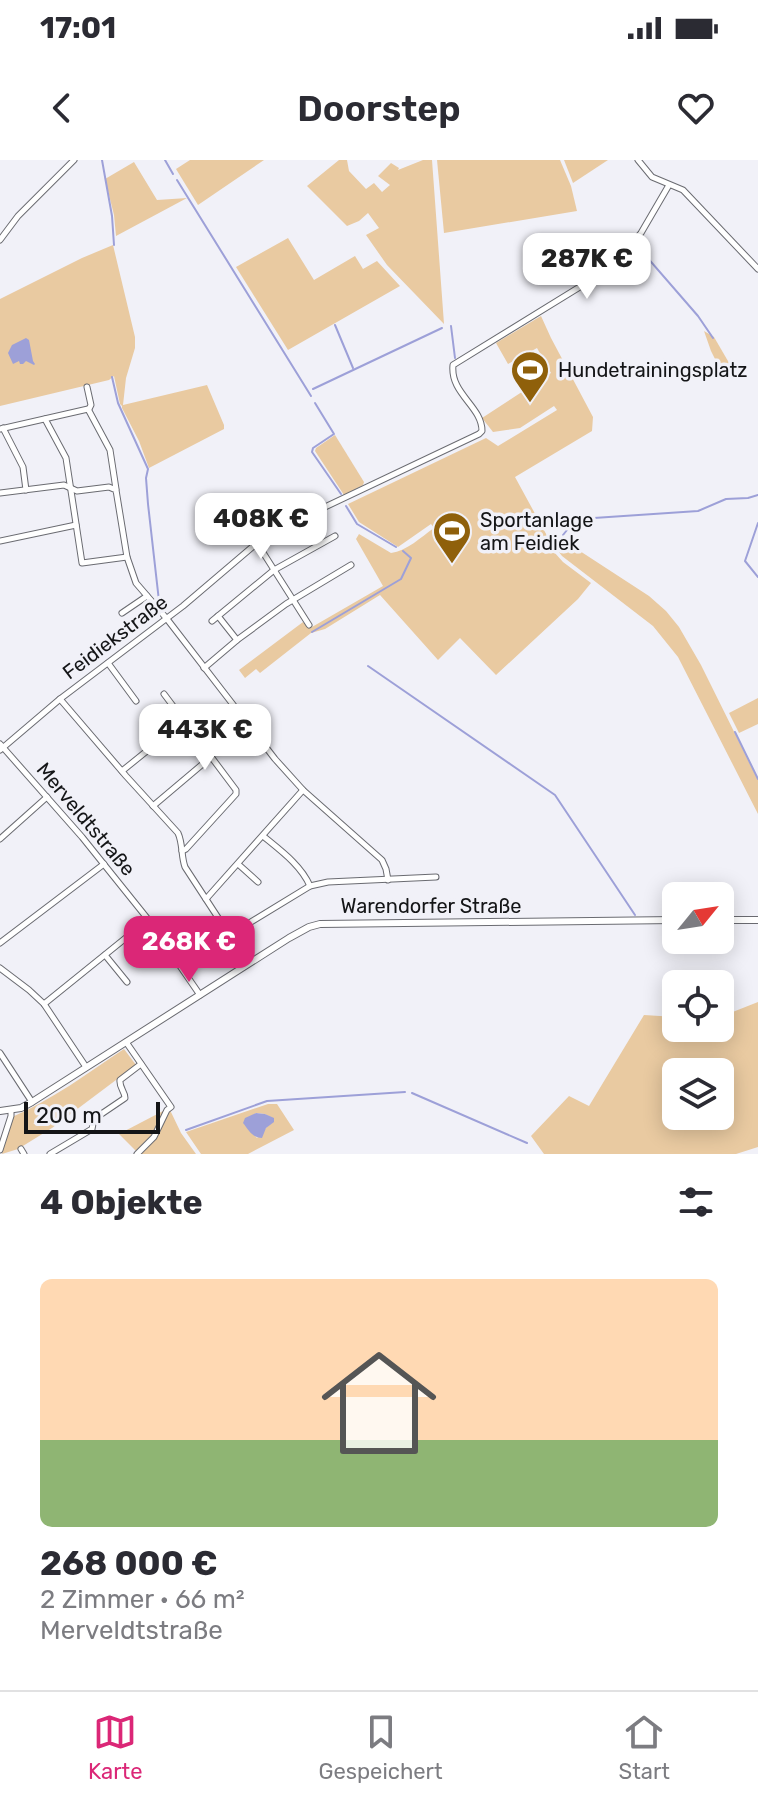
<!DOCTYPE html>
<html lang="de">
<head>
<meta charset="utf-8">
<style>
	:root { --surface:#fff; --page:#f2f2f3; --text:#2b2b33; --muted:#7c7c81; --line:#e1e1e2; --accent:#db2777 }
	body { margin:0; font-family:Rubik,sans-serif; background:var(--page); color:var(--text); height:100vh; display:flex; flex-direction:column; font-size:30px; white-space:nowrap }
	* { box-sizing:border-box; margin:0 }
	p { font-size:26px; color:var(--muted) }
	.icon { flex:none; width:44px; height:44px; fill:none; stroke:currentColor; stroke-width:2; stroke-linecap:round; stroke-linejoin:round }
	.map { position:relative; height:994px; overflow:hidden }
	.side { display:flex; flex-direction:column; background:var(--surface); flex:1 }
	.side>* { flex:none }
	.needle { width:52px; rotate:60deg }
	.tools { position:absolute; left:662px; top:722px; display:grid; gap:16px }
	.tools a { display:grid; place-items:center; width:72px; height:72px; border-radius:12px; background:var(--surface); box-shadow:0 4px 20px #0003; font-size:40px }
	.scale { position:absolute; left:24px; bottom:20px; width:136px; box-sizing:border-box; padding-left:8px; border:4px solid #141517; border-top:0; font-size:22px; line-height:28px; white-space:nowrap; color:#141517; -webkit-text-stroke:6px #f1f1f8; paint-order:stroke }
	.price { position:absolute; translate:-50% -68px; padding:0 18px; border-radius:16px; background:#fff; color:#222; font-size:26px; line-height:52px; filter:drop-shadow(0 2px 4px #0008) }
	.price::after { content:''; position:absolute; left:50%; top:48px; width:24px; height:18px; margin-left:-12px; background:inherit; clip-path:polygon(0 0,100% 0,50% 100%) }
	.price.selected { background:var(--accent); color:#fff }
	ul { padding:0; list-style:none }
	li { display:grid; align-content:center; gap:16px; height:424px; padding:0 40px }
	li+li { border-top:2px solid var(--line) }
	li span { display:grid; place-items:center; height:248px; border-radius:12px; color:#555 }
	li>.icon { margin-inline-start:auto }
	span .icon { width:144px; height:144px; fill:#fffc; stroke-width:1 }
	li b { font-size:34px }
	h2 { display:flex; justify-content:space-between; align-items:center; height:96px; padding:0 40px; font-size:34px }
	.status { display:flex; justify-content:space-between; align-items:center; height:56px; padding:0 40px; background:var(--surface); direction:ltr }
	.status svg { height:22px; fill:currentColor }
	header { display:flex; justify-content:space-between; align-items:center; height:104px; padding:0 40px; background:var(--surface); font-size:36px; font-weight:600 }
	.tabs { display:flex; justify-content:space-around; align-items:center; height:112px; border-top:2px solid var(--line); background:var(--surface); font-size:22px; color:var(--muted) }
	.tabs a { display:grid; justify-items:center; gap:4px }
	.tabs .selected { color:var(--accent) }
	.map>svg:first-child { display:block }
</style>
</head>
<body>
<div class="status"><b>17:01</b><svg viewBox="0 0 49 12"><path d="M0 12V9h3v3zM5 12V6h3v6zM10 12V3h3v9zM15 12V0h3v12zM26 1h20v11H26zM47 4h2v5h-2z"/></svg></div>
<header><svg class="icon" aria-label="back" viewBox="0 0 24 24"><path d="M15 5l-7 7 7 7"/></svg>Doorstep<svg class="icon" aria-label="heart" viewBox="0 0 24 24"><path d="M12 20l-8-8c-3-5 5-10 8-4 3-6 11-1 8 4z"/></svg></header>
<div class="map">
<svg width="758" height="994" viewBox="0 0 758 994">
	<rect width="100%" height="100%" fill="#f1f1f8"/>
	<g fill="#e9caa1" fill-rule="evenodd">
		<polygon points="190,0 264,0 198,45 176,9"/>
		<polygon points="339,0 347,0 349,11 366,29 374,23 382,32 390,25 378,16 391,3 399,8 398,10 423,0 432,0 444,164 387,105 366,75 379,68 368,53 359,61 347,66 307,26"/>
		<polygon points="437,0 560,0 571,26 577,51 444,73"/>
		<polygon points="564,0 608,0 573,23"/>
		<polygon points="134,2 157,40 187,38 116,76 114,55 105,19"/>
		<polygon points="288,78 314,120 355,96 363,109 377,101 400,126 288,190 236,107"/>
		<polygon points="113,85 135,177 135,188 126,218 123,245 207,225 224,265 224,269 149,308 139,281 122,248 122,246 120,244 114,216 109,220 0,246 0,139 82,98"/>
		<path d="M541,156L551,178L593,257L592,271L515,317L551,383L550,389L544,394L554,392L563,402L591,423L578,439L496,515L460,478L438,500L380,435L325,469L311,473L260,513L256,509L245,518L239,510L303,462L308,468L312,467L383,426L356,379L359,374L391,393C407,391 421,377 434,368L431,364L398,387L359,362L348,344L486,278L498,286L557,250L554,246L520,268L493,272L482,258L551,213L537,188L508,204L496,183Z"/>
		<polygon points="704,171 714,177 732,208 720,209 711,191"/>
		<polygon points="335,275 364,322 363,325 344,335 315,291 316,288"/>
		<polygon points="563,380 649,436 666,451 679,467 701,505 758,620 758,654 678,497 653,466 562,396 556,388"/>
		<polygon points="758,538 758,564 739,573 729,553"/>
		<path d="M758,842V987L736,994H544L531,976L569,936L589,946L644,855L676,857V868H720V857ZM720,912V956H676V912Z"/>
		<path d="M124,889L136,905L52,968L18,989L2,994L12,957C52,940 88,913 124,889Z"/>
		<path d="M268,944H277L294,970L248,994H201L186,972ZM256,953L265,954L274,959L257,978C248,968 238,964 256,953Z"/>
		<polygon points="165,950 152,977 136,991 119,974"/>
		<polygon points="170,950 181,973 196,994 141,994 156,978"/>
	</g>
	<g fill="#9da0d8">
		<polygon points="26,178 29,180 33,201 35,204 34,205 26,201 23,204 20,204 19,201 13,204 8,193 12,185"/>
		<path d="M256,953L265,954L274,958V962L266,968L262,978C252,978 248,969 243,963L245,958Z"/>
	</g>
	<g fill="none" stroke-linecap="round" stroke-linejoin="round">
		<g stroke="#9da0d8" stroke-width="2">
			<polyline points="102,0 112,56 114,85"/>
			<polyline points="165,0 173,14"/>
			<polyline points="177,20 311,236"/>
			<polyline points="639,88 698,156 713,178"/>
			<polyline points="335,165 353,208"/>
			<polyline points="451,166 455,198"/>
			<polyline points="112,217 118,243 148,309 146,318 148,344 159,441"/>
			<polyline points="313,229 442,168"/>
			<polyline points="315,243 334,274 313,288 312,292 341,334"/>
			<polyline points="346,346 357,364 396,387"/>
			<polyline points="758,363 745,401 758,417"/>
			<polyline points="563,375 575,360 579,359 698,351 726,339 748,338 758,335"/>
			<polyline points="312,472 401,419 411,398 403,391"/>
			<polyline points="368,506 555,635 635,755"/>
			<polyline points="735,572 758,619"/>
			<polyline points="412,933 527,983"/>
			<polyline points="186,970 267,941 405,932"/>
		</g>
		<defs>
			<g id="minor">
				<polyline points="638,0 652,17 683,30 758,109"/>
				<polyline points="0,80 18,56 74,0"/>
				<polyline points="87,227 91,245 89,249"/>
				<polyline points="45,259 66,298 82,403 127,397"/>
				<polyline points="3,268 23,307 26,330"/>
				<polyline points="0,269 88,249 110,290 116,329"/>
				<polyline points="0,333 64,325 77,331 109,327 116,330 127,397 136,423 167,459 275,599 303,630 382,700 386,709 388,720"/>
				<polyline points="0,381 76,365"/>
				<polyline points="257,383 309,465"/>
				<polyline points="122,453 147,436"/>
				<polyline points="218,456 237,480"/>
				<polyline points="212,461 274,410 335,376"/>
				<polyline points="108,503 136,541"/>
				<polyline points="204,508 237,480 286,444 351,405"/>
				<polyline points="164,534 236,630 236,634 186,689 182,691"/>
				<path d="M60,539L126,616L178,673C183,684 181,696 185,707L230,776"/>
				<polyline points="0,584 82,677 147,758 200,835"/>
				<path d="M0,590L60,539L183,446L257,383L306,356L479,274L482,271C482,246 450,234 453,205L604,112L618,100L641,73L669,25"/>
				<polyline points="122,611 184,561"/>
				<polyline points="153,646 211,597"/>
				<path d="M263,676C280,690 301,705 310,726"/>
				<polyline points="0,679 47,637"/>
				<polyline points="238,704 258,722"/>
				<polyline points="206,739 303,630"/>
				<polyline points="0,783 104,704"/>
				<polyline points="105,795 127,822"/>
				<polyline points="0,808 29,830 44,844 86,907"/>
				<polyline points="183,809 246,765 310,726 328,722 436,717"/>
				<polyline points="44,844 148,760"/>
				<polyline points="126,882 171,947 167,950 154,977 137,994"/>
				<polyline points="0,893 32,942"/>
				<polyline points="21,989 24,994"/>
				<polyline points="0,990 11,956 11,951"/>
				<path d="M50,994L92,969L94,959L125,938C125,931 119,928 120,920L141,904"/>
			</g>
			<g id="major">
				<polyline points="720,760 758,760"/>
				<polyline points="0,951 21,948 32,942 289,778 309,767 320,764 676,760"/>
			</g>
		</defs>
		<use href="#minor" stroke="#6a6b71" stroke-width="7"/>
		<use href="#major" stroke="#6a6b71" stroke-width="8"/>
		<use href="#minor" stroke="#fff" stroke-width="5"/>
		<use href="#major" stroke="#fff" stroke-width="6"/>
	</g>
	<defs>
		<symbol id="stadium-pin" viewBox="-11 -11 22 30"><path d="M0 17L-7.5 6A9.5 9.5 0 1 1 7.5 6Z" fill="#8f600b" stroke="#f1f1f8"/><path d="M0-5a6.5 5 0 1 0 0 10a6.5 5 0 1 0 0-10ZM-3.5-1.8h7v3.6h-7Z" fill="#fff"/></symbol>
	</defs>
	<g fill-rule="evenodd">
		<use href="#stadium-pin" x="508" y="188" width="44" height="60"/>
		<use href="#stadium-pin" x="430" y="349" width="44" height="60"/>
	</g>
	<g text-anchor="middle" stroke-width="7" stroke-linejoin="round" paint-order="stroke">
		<g font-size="20" fill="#141517" stroke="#f1f1f8" text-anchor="start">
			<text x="558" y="217">Hundetrainingsplatz</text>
			<text x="480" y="367">Sportanlage<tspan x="480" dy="23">am Feidiek</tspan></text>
		</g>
		<g font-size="20" fill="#141517" stroke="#f1f1f8">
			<text transform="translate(115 477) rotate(-37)" y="7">Feidiekstraße</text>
			<text transform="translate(86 659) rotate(50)" y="7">Merveldtstraße</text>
			<text x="431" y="753">Warendorfer Straße</text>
		</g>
	</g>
</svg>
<div class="tools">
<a><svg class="needle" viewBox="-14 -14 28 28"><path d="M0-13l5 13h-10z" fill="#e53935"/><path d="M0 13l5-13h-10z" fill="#7c7c81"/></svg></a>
<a><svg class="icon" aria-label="locate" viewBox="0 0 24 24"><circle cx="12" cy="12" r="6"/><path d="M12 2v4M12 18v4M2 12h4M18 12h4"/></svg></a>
<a><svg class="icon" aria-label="layers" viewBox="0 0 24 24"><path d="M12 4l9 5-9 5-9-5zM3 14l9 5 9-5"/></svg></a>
</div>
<div class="scale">200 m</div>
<b class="price" style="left:587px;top:141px">287K €</b>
<b class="price" style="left:261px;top:401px">408K €</b>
<b class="price" style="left:205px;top:612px">443K €</b>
<b class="price selected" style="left:189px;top:824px">268K €</b>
</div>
<section class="side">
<h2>4 Objekte<svg class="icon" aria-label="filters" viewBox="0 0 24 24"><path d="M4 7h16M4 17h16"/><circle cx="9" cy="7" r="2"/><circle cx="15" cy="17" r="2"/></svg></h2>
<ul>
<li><span style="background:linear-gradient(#ffd9b3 65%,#8fb573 0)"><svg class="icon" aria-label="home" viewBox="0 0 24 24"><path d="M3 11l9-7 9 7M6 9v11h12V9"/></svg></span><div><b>268 000 €</b><p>2 Zimmer · 66 m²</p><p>Merveldtstraße</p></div></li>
</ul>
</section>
<nav class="tabs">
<a class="selected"><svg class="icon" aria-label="map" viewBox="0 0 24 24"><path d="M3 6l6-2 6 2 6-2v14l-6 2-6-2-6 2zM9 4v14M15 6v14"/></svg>Karte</a>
<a><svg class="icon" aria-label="saved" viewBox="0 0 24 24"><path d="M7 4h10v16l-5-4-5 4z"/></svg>Gespeichert</a>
<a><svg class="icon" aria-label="home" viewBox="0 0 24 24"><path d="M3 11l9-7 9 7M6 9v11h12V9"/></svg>Start</a>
</nav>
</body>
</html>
